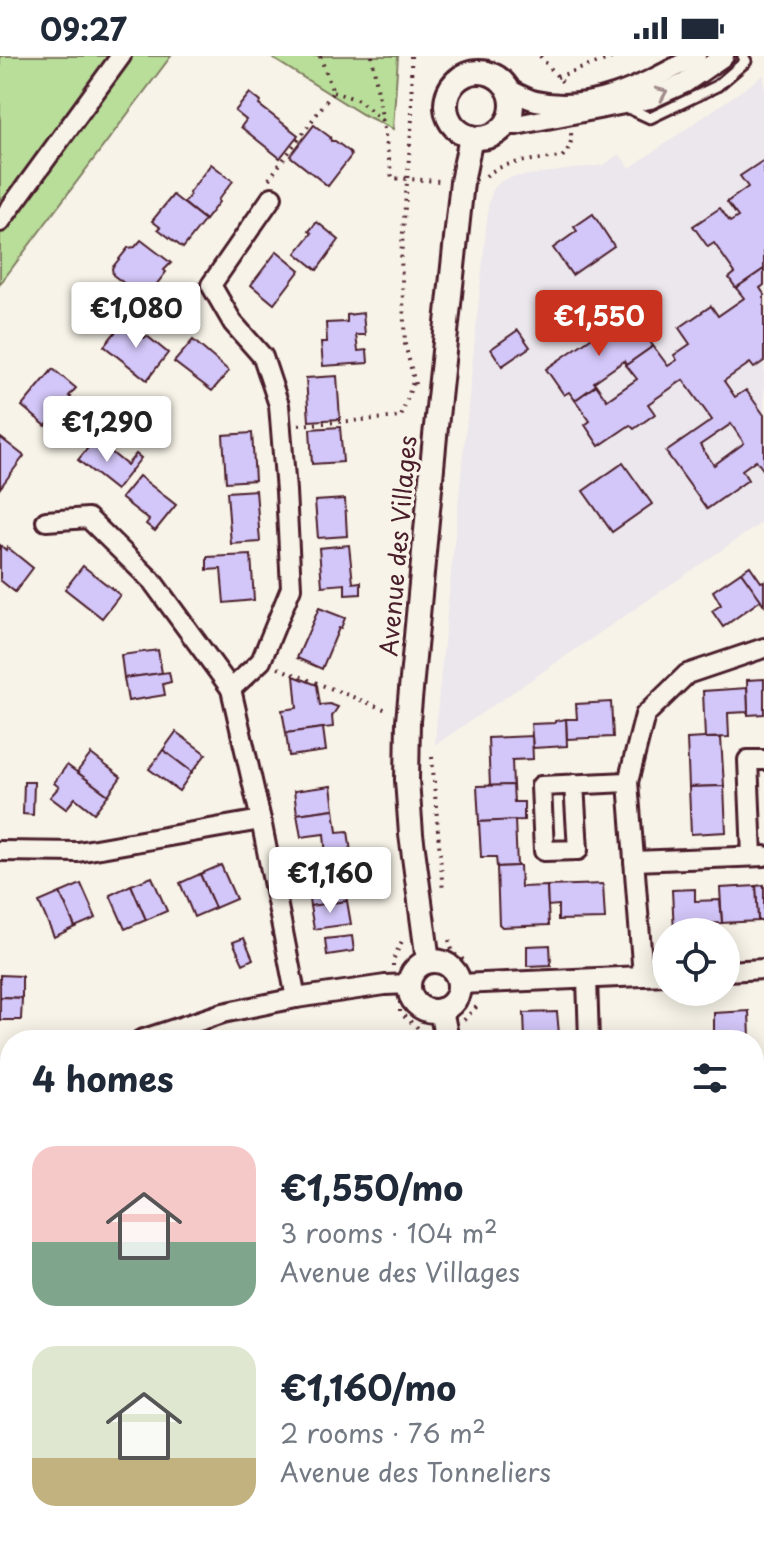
<!DOCTYPE html>
<html lang="en">
<head>
<meta charset="utf-8">
<style>
	:root { --surface:#fff; --page:#f6f6f7; --text:#1f2937; --muted:#747a83; --accent:#c8321e }
	body { margin:0; font-family:"Playpen Sans",sans-serif; background:var(--page); color:var(--text); height:100vh; display:flex; flex-direction:column; font-size:30px; white-space:nowrap }
	* { box-sizing:border-box; margin:0 }
	p { font-size:26px; color:var(--muted) }
	.icon { flex:none; width:44px; height:44px; fill:none; stroke:currentColor; stroke-width:2; stroke-linecap:round; stroke-linejoin:round }
	.map { position:relative; flex:1; overflow:hidden }
	.side { position:absolute; left:0px; top:974px; width:764px; height:512px; display:flex; flex-direction:column; background:var(--surface); border-radius:32px 32px 0 0; box-shadow:0 4px 20px #0003 }
	.side>* { flex:none }
	.tools { position:absolute; left:652px; top:862px; display:grid; gap:16px }
	.tools a { display:grid; place-items:center; width:88px; height:88px; border-radius:50%; background:var(--surface); box-shadow:0 4px 20px #0003; font-size:40px }
	.price { position:absolute; translate:-50% -68px; padding:0 18px; border-radius:8px; background:#fff; color:#222; font-size:26px; line-height:52px; filter:drop-shadow(0 2px 4px #0008) }
	.price::after { content:''; position:absolute; left:50%; top:48px; width:24px; height:18px; margin-left:-12px; background:inherit; clip-path:polygon(0 0,100% 0,50% 100%) }
	.price.on { background:var(--accent); color:#fff }
	ul { padding:0; list-style:none }
	li { display:flex; align-items:center; gap:24px; height:200px; padding:0 32px }
	li span { display:grid; place-items:center; flex:none; width:224px; height:160px; border-radius:24px; color:#555 }
	li>.icon { margin-inline-start:auto }
	span .icon { width:96px; height:96px; fill:#fffc; stroke-width:1 }
	li b { font-size:34px }
	h2 { display:flex; justify-content:space-between; align-items:center; height:96px; padding:0 32px; font-size:34px }
	.status { display:flex; justify-content:space-between; align-items:center; height:56px; padding:0 40px; background:var(--surface); direction:ltr }
	.status svg { height:22px; fill:currentColor }
	.map>svg:first-child { display:block }
</style>
</head>
<body>
<div class="status"><b>09:27</b><svg viewBox="0 0 49 12"><path d="M0 12V9h3v3zM5 12V6h3v6zM10 12V3h3v9zM15 12V0h3v12zM26 1h20v11H26zM47 4h2v5h-2z"/></svg></div>
<div class="map">
<svg width="764" height="1486" viewBox="0 0 764 1486">
	<rect width="100%" height="100%" fill="#f7f3e8"/>
	<filter id="ink" filterUnits="userSpaceOnUse"><feTurbulence type="fractalNoise" baseFrequency=".0125" numOctaves="2"/><feDisplacementMap in="SourceGraphic" scale="16" xChannelSelector="R" yChannelSelector="G"/><feConvolveMatrix kernelMatrix="1 2 1 2 8 2 1 2 1" color-interpolation-filters="sRGB"/></filter>
	<g filter="url(#ink)">
		<polygon fill="#ece6ed" points="764,19 764,465 435,689 439,636 489,145 493,134 501,125 513,121 604,109 619,98 630,112"/>
		<g fill="#b8de99" stroke="#817e62" stroke-width="2">
			<polygon points="0,0 171,0 0,228"/>
			<polygon points="269,0 398,0 393,73 362,58"/>
		</g>
		<g fill="#d3c6f8" stroke="#4a1f2b" stroke-width="2" fill-rule="evenodd">
			<polygon points="250,37 261,46 259,49 298,79 280,102 241,71 246,64 235,55"/>
			<polygon points="314,69 330,81 331,85 335,85 350,96 351,100 328,130 290,100"/>
			<polygon points="764,104 764,213 736,232 729,222 735,217 714,187 708,191 693,170 720,152 730,166 738,161 727,146 748,131 740,120"/>
			<polygon points="211,108 233,125 218,144 219,146 205,164 184,147 190,139 189,137"/>
			<polygon points="173,139 205,164 183,192 158,173 160,171 152,165"/>
			<polygon points="593,158 614,190 572,219 553,192 577,175 574,171"/>
			<polygon points="317,166 339,184 317,214 296,197 312,177 309,175"/>
			<polygon points="141,184 171,207 164,214 166,216 145,243 113,219 112,212 128,192 135,191"/>
			<polygon points="277,195 300,214 274,248 251,229"/>
			<path d="M764,213V229L760,232L764,238V305L754,312L750,307L724,325L735,341L746,334L764,359V415L756,404L742,414L748,424L707,453L666,396L712,364L683,324L648,348L655,358L634,373L630,369L599,390L585,369L590,365L575,344L596,329L607,344L637,323L626,309L653,290L668,310L677,304L674,299L690,288L679,272L711,250L718,260L744,242L736,232ZM731,368L744,387L714,409L700,389Z"/>
			<polygon points="363,257 365,279 356,279 358,295 367,294 368,307 323,310 321,286 327,286 326,267 347,266 347,259"/>
			<polygon points="632,260 653,290 626,309 624,305 594,326 596,329 575,344 569,336 564,339 546,313 598,277 601,281"/>
			<polygon points="125,264 136,272 134,275 144,282 147,280 168,297 147,324 104,290"/>
			<polygon points="518,274 530,291 502,310 491,293"/>
			<polygon points="193,284 229,315 212,335 174,306"/>
			<polygon points="53,313 76,332 69,340 71,341 46,370 22,350"/>
			<polygon points="337,320 340,363 309,365 306,322"/>
			<polygon points="340,371 343,406 312,408 310,373"/>
			<polygon points="252,377 255,424 226,426 223,379"/>
			<polygon points="1,382 24,400 0,432 0,384"/>
			<polygon points="95,383 127,409 136,398 141,402 116,434 78,404"/>
			<polygon points="623,407 652,448 612,476 583,435"/>
			<polygon points="139,420 176,449 155,475 146,468 149,464 121,442"/>
			<polygon points="256,434 260,486 231,488 227,436"/>
			<polygon points="345,443 347,480 318,482 315,445"/>
			<polygon points="0,489 6,494 7,491 33,512 15,536 0,524"/>
			<polygon points="349,489 353,527 361,526 361,538 345,539 345,528 322,530 319,492"/>
			<polygon points="251,499 254,544 224,547 221,513 207,514 207,501"/>
			<polygon points="83,510 120,539 102,562 65,533"/>
			<polygon points="750,510 761,526 764,525 764,549 741,516"/>
			<polygon points="741,516 761,544 723,571 712,555 721,549 713,535"/>
			<polygon points="319,552 345,562 341,572 339,572 322,613 297,602"/>
			<polygon points="158,594 162,617 124,622 121,599"/>
			<polygon points="169,616 171,626 163,628 165,639 128,645 124,622"/>
			<polygon points="294,620 317,629 320,649 330,648 338,651 332,660 333,671 286,677 282,654 297,652"/>
			<polygon points="764,623 764,658 748,659 747,624"/>
			<polygon points="747,632 748,656 728,657 729,681 705,682 703,635"/>
			<polygon points="611,646 613,681 567,683 566,663 577,663 576,648"/>
			<polygon points="566,663 567,690 533,692 531,668 555,667 555,665"/>
			<polygon points="323,672 326,695 289,700 286,677"/>
			<polygon points="176,676 206,698 192,716 163,694"/>
			<polygon points="532,680 533,703 512,704 513,729 490,730 488,682"/>
			<polygon points="705,682 721,682 724,730 689,731 687,683"/>
			<polygon points="163,694 192,716 179,735 149,713"/>
			<polygon points="91,698 121,721 108,739 77,716"/>
			<polygon points="67,709 108,739 94,757 75,742 66,753 50,741 59,731 54,727"/>
			<polygon points="24,726 34,726 33,759 23,758"/>
			<polygon points="513,729 514,746 524,746 524,764 479,766 477,730"/>
			<polygon points="331,730 334,753 297,758 294,735"/>
			<polygon points="724,730 726,776 691,778 689,731"/>
			<polygon points="334,753 337,776 348,775 351,796 326,800 324,778 301,781 297,758"/>
			<polygon points="515,764 517,810 497,811 496,801 481,801 479,766"/>
			<polygon points="221,809 236,843 215,852 200,818"/>
			<polygon points="517,810 520,810 521,831 547,830 549,869 502,871 499,868 497,811"/>
			<polygon points="200,818 215,852 194,861 180,827"/>
			<polygon points="152,821 167,855 146,864 131,829"/>
			<polygon points="344,822 347,845 310,850 307,827"/>
			<polygon points="81,828 96,862 75,871 60,837"/>
			<polygon points="603,828 605,863 558,864 558,849 548,850 547,830"/>
			<polygon points="131,829 146,864 125,873 110,839"/>
			<polygon points="764,829 764,865 758,865 756,830"/>
			<polygon points="756,830 758,865 722,867 720,832"/>
			<polygon points="695,833 695,845 720,844 722,867 688,868 687,876 674,876 672,834"/>
			<polygon points="60,837 75,871 54,881 39,846"/>
			<polygon points="347,845 351,868 314,873 310,850"/>
			<polygon points="352,880 354,895 327,899 325,883"/>
			<polygon points="244,882 253,903 243,908 233,886"/>
			<polygon points="550,889 551,909 527,910 527,890"/>
			<polygon points="0,919 22,920 22,942 0,941"/>
			<polygon points="0,941 22,942 21,964 0,964"/>
			<polygon points="749,955 750,984 714,984 714,957"/>
			<polygon points="557,956 559,978 548,979 548,984 525,984 524,957"/>
			<polygon points="762,1186 764,1189 764,1224 754,1232 754,1192"/>
			<polygon points="9,1273 10,1276 10,1327 0,1306 0,1277"/>
			<polygon points="762,1450 764,1453 764,1482 759,1486 724,1486 719,1480 724,1476 754,1476 754,1456"/>
			<polygon points="319,1476 343,1476 340,1477 344,1486 296,1486"/>
			<polygon points="471,1476 474,1476 498,1486 467,1486"/>
		</g>
		<g fill="none" stroke-linecap="round" stroke-linejoin="round">
			<defs>
				<polyline id="service" points="624,50 650,62 717,30 746,5 743,0"/>
				<g id="minor">
					<path d="M508,33C517,37 527,43 536,45C593,58 648,26 696,0"/>
					<polyline points="504,69 516,69 650,43 685,27 724,0"/>
					<polyline points="272,141 211,229 233,267 263,301 279,349 286,435 291,532 261,605 231,633 261,764 296,942"/>
					<polyline points="0,166 121,0"/>
					<polyline points="46,465 88,462 152,525 231,633"/>
					<polyline points="574,728 578,794 544,795 541,730 628,726"/>
					<polyline points="0,795 78,796 261,764"/>
					<polyline points="752,800 748,704 764,704"/>
					<polyline points="634,805 764,800"/>
					<polyline points="726,915 764,913"/>
					<polyline points="643,920 628,726 645,659 687,618 764,592"/>
					<polyline points="587,923 589,984"/>
					<polyline points="459,928 666,919"/>
					<polyline points="141,984 223,957 296,942 385,929 409,928"/>
					<polyline points="0,1049 10,1044"/>
					<polyline points="754,1286 764,1278"/>
					<polyline points="754,1335 764,1349"/>
					<polyline points="754,1406 764,1400"/>
					<polyline points="160,1476 165,1486"/>
					<polyline points="231,1476 232,1486"/>
					<polyline points="373,1486 376,1476"/>
					<polyline points="408,1486 416,1482 417,1476"/>
				</g>
				<g id="tertiary">
					<circle cx="479" cy="49" r="33"/>
					<polyline points="428,905 411,778 407,724 408,665 435,380 462,126 471,81"/>
					<circle cx="434" cy="930" r="25"/>
					<polyline points="441,954 447,984"/>
					<polyline points="558,1476 561,1486"/>
				</g>
			</defs>
			<use href="#service" stroke="#4a1f2b" stroke-width="15"/>
			<use href="#minor" stroke="#4a1f2b" stroke-width="24"/>
			<use href="#tertiary" stroke="#4a1f2b" stroke-width="28"/>
			<g stroke="#4a1f2b" stroke-width="4" stroke-dasharray="2 6" stroke-linecap="butt">
				<polyline points="372,0 392,122 440,125"/>
				<polyline points="411,0 412,63 401,201 405,288 416,332"/>
				<polyline points="540,0 564,28"/>
				<polyline points="557,21 617,0"/>
				<polyline points="333,36 359,44 382,64"/>
				<path d="M486,120C503,104 539,104 562,101C569,93 572,88 571,77"/>
				<polyline points="269,123 333,36 320,0"/>
				<polyline points="299,369 401,361 413,326"/>
				<polyline points="278,612 389,655"/>
				<polyline points="432,701 443,836"/>
				<polyline points="449,884 453,897 468,907"/>
				<polyline points="393,910 393,904 402,885"/>
				<polyline points="400,946 400,957 416,970 423,979"/>
				<polyline points="464,964 480,947"/>
				<polyline points="754,1130 764,1122"/>
				<polyline points="0,1391 10,1386"/>
				<polyline points="754,1428 764,1441"/>
			</g>
			<use href="#service" stroke="#f7f3e8" stroke-width="9"/>
			<use href="#minor" stroke="#f7f3e8" stroke-width="18"/>
			<use href="#tertiary" stroke="#f7f3e8" stroke-width="22"/>
		</g>
		<defs><path id="oneway-chevron" d="M-2-3.5L2.5 0L-2 3.5" fill="none" stroke-width="1.6" stroke-linecap="round" stroke-linejoin="round" transform="scale(2)"/></defs>
		<use stroke="#a0898a" href="#oneway-chevron" transform="translate(662 37) rotate(-24)"/>
	</g>
	<g text-anchor="middle" stroke-width="7" stroke-linejoin="round" paint-order="stroke">
		<g font-size="24" fill="#4a1f2b" stroke="#f7f3e8">
			<text transform="translate(399 490) rotate(-85)" y="8">Avenue des Villages</text>
		</g>
	</g>
</svg>
<div class="tools">
<a><svg class="icon" aria-label="locate" viewBox="0 0 24 24"><circle cx="12" cy="12" r="6"/><path d="M12 2v4M12 18v4M2 12h4M18 12h4"/></svg></a>
</div>
<b class="price" style="left:136px;top:294px">€1,080</b>
<b class="price on" style="left:599px;top:302px">€1,550</b>
<b class="price" style="left:107px;top:408px">€1,290</b>
<b class="price" style="left:330px;top:859px">€1,160</b>
<section class="side">
<h2>4 homes<svg class="icon" aria-label="filters" viewBox="0 0 24 24"><path d="M4 7h16M4 17h16"/><circle cx="9" cy="7" r="2"/><circle cx="15" cy="17" r="2"/></svg></h2>
<ul>
<li><span style="background:linear-gradient(#f6c9c9 60%,#7fa58c 0)"><svg class="icon" aria-label="home" viewBox="0 0 24 24"><path d="M3 11l9-7 9 7M6 9v11h12V9"/></svg></span><div><b>€1,550/mo</b><p>3 rooms · 104 m²</p><p>Avenue des Villages</p></div></li>
<li><span style="background:linear-gradient(#dfe7d0 70%,#c2b280 0)"><svg class="icon" aria-label="home" viewBox="0 0 24 24"><path d="M3 11l9-7 9 7M6 9v11h12V9"/></svg></span><div><b>€1,160/mo</b><p>2 rooms · 76 m²</p><p>Avenue des Tonneliers</p></div></li>
</ul>
</section>
</div>
</body>
</html>
